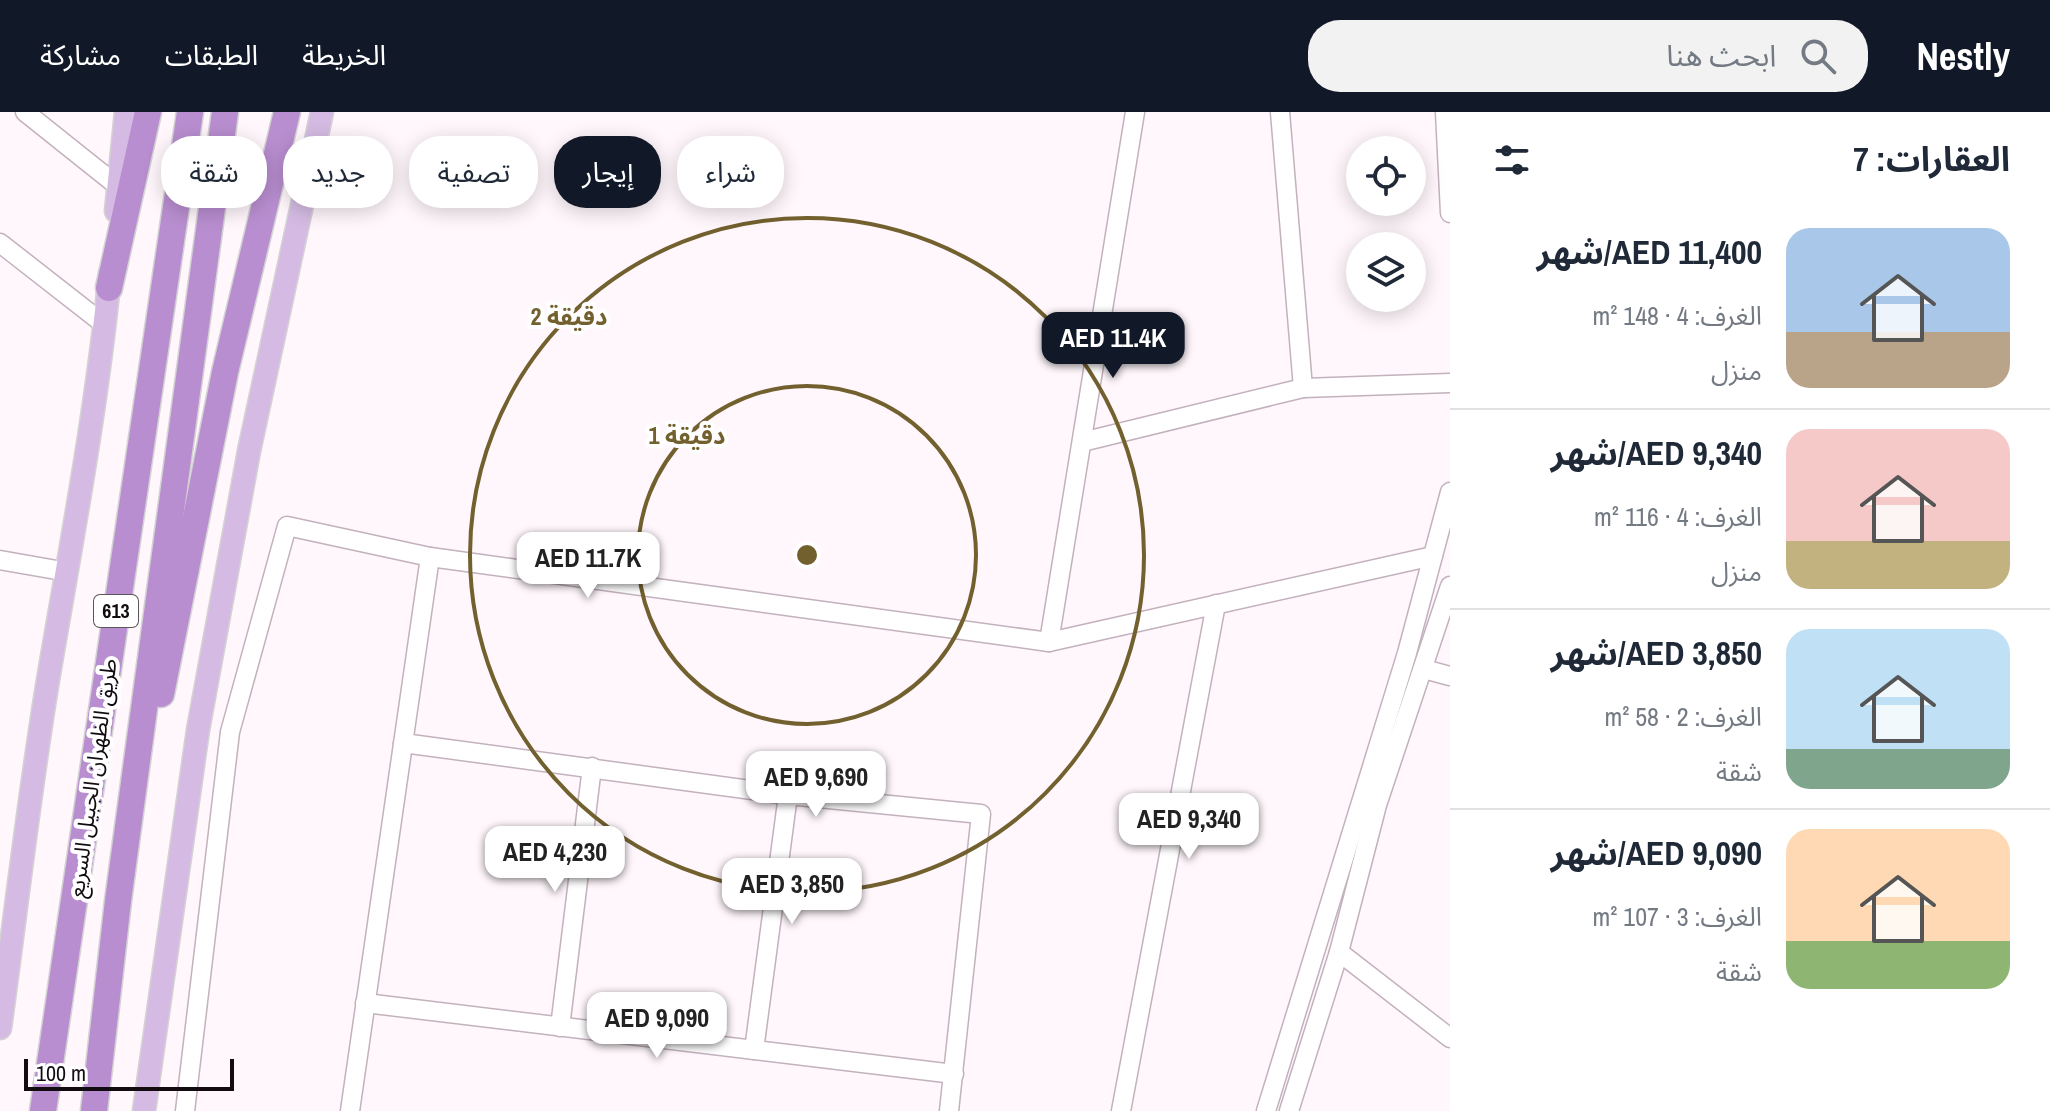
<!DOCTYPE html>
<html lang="ar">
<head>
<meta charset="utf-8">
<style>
	:root { --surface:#fff; --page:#f2f2f3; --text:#1f2937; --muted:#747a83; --line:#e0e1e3; --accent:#111827 }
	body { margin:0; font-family:"Archivo Narrow","Noto Sans Arabic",sans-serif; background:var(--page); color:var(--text); direction:rtl; height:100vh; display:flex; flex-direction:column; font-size:30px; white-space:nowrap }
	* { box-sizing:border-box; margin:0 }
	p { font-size:26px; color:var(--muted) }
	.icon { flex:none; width:44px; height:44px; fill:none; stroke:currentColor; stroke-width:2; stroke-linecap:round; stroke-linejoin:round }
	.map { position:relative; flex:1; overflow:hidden; direction:ltr }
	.drawer { display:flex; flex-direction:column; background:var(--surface); width:600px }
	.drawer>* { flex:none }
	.guide { position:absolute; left:24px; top:24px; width:760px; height:72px; direction:rtl; display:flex; gap:16px }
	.controls { position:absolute; left:1346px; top:24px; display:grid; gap:16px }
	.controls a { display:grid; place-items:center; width:80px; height:80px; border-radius:50%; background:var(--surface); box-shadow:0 4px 20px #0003; font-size:40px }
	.scale { position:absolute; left:24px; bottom:20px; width:210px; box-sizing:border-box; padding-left:8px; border:4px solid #120c11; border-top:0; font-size:22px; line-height:28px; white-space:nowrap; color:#120c11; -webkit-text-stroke:6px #fff; paint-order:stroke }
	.price { position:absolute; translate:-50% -68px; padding:0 18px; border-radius:16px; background:#fff; color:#222; font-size:26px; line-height:52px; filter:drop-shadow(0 2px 4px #0008) }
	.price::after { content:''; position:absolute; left:50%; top:48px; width:24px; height:18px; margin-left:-12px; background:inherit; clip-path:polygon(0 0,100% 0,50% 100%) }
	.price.active { background:var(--accent); color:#fff }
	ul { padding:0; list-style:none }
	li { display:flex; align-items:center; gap:24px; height:200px; padding:0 40px }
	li+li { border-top:2px solid var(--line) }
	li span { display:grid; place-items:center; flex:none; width:224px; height:160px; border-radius:24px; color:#555 }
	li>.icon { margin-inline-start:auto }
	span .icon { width:96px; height:96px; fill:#fffc; stroke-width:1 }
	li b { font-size:34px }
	h2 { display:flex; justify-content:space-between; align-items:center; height:96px; padding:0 40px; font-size:34px }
	.chip { padding:0 28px; border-radius:32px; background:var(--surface); box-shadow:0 4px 20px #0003; font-size:28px; line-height:72px }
	.chip.active { background:var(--accent); color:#fff }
	header { display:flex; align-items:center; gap:48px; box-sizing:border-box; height:112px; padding:0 40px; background:var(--accent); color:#fff }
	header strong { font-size:38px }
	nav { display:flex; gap:44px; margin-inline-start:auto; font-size:28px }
	.search { width:560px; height:72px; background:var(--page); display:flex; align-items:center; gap:20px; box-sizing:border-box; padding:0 28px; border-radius:32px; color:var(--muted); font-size:30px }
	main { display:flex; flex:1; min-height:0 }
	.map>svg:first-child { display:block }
</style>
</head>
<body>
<header>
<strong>Nestly</strong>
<div class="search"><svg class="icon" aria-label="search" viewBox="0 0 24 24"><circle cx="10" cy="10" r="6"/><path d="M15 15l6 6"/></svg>ابحث هنا</div>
<nav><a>الخريطة</a><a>الطبقات</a><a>مشاركة</a></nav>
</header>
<main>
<section class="drawer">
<h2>العقارات: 7<svg class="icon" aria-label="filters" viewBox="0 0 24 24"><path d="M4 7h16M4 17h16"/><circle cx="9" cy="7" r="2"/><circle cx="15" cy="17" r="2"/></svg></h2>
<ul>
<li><span style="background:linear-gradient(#a9c7e8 65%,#b9a48a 0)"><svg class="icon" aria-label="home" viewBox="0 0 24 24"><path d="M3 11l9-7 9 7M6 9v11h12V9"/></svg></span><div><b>AED 11,400/شهر</b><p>الغرف: 4 · 148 m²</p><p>منزل</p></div></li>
<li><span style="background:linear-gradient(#f6c9c9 70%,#c2b280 0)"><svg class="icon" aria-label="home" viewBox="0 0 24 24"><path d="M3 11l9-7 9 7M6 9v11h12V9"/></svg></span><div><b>AED 9,340/شهر</b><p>الغرف: 4 · 116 m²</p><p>منزل</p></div></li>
<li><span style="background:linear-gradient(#bfe0f5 75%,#7fa58c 0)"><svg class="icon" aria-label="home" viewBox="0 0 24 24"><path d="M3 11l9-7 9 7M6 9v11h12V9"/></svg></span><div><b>AED 3,850/شهر</b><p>الغرف: 2 · 58 m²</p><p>شقة</p></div></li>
<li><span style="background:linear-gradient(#ffd9b3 70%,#8fb573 0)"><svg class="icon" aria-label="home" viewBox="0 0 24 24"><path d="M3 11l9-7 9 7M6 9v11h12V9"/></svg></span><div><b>AED 9,090/شهر</b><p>الغرف: 3 · 107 m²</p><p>شقة</p></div></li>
</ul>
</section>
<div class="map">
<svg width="1450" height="999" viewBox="0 0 1450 999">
	<rect width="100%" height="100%" fill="#fff7fc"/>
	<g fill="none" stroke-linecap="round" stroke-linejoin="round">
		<defs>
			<g id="minor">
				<polyline points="25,0 119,75"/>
				<polyline points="1445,0 1450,101"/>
				<polyline points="0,131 105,213"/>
				<polyline points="1303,276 1450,271"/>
				<polyline points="1082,330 1303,276 1280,0"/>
				<polyline points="0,448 68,460"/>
				<polyline points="1049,530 1135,0"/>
				<polyline points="1424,557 1450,564"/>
				<polyline points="403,631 788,683 981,702 949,999"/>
				<polyline points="1339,840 1450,926"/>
				<polyline points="365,891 954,962"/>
				<polyline points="560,915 592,655"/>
				<polyline points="754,938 788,683"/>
				<polyline points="185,999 230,620 287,414 430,445 1049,530 1433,444"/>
				<polyline points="350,999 430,445"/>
				<polyline points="1121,999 1216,492"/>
				<polyline points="1266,999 1407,541 1450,380"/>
				<polyline points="1289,999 1339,840 1377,693 1450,474"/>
			</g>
			<g id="major">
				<polyline points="116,99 126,0"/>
				<path d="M0,916C16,800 29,683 48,568C71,432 97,297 110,161"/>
				<polyline points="144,999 198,618 249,339 322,0"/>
			</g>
			<g id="highway">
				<polyline points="109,176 148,0"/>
				<polyline points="161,582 225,260 287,0"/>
				<polyline points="43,999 190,0"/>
				<polyline points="94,999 118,789 225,0"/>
			</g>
		</defs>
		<use href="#minor" stroke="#c3b1bd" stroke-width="21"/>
		<use href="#major" stroke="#d4d3d4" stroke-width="25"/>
		<use href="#highway" stroke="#d4d3d4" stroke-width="29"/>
		<use href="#minor" stroke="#fff" stroke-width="18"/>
		<use href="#major" stroke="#d5bbe3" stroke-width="22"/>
		<use href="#highway" stroke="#b98ed0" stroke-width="26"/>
	</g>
	<g fill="none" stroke="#72602e" stroke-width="4">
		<circle cx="807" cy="443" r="169"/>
		<circle cx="807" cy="443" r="337"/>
	</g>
	<g text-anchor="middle" stroke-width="8" stroke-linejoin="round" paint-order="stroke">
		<rect fill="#fff" stroke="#595558" stroke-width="2" x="94" y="483" width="44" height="32" rx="6"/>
		<g font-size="20" font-weight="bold" fill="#120c11">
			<text x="116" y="506">613</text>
		</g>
		<g font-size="22" fill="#120c11" stroke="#fff">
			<text transform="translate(92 666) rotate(-82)" y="8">طريق الظهران الجبيل السريع</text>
		</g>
	</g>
	<circle cx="807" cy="443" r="12" fill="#72602e" stroke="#fff" stroke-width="4"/>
	<g font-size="24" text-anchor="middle" font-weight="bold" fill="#72602e" stroke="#fff" stroke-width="8" stroke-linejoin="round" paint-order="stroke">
		<text x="569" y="213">2 دقيقة</text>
		<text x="687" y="332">1 دقيقة</text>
	</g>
</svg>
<div class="controls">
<a><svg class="icon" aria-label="locate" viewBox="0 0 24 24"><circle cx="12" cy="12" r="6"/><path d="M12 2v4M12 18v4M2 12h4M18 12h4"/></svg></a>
<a><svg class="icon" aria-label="layers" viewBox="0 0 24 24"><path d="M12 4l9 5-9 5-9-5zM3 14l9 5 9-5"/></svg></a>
</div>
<div class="scale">100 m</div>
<b class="price active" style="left:1113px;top:268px">AED 11.4K</b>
<b class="price" style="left:588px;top:488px">AED 11.7K</b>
<b class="price" style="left:816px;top:707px">AED 9,690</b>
<b class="price" style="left:1189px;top:749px">AED 9,340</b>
<b class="price" style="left:555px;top:782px">AED 4,230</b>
<b class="price" style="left:792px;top:814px">AED 3,850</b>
<b class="price" style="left:657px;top:948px">AED 9,090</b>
<div class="guide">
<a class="chip">شراء</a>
<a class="chip active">إيجار</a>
<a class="chip">تصفية</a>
<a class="chip">جديد</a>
<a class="chip">شقة</a>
</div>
</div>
</main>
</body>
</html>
